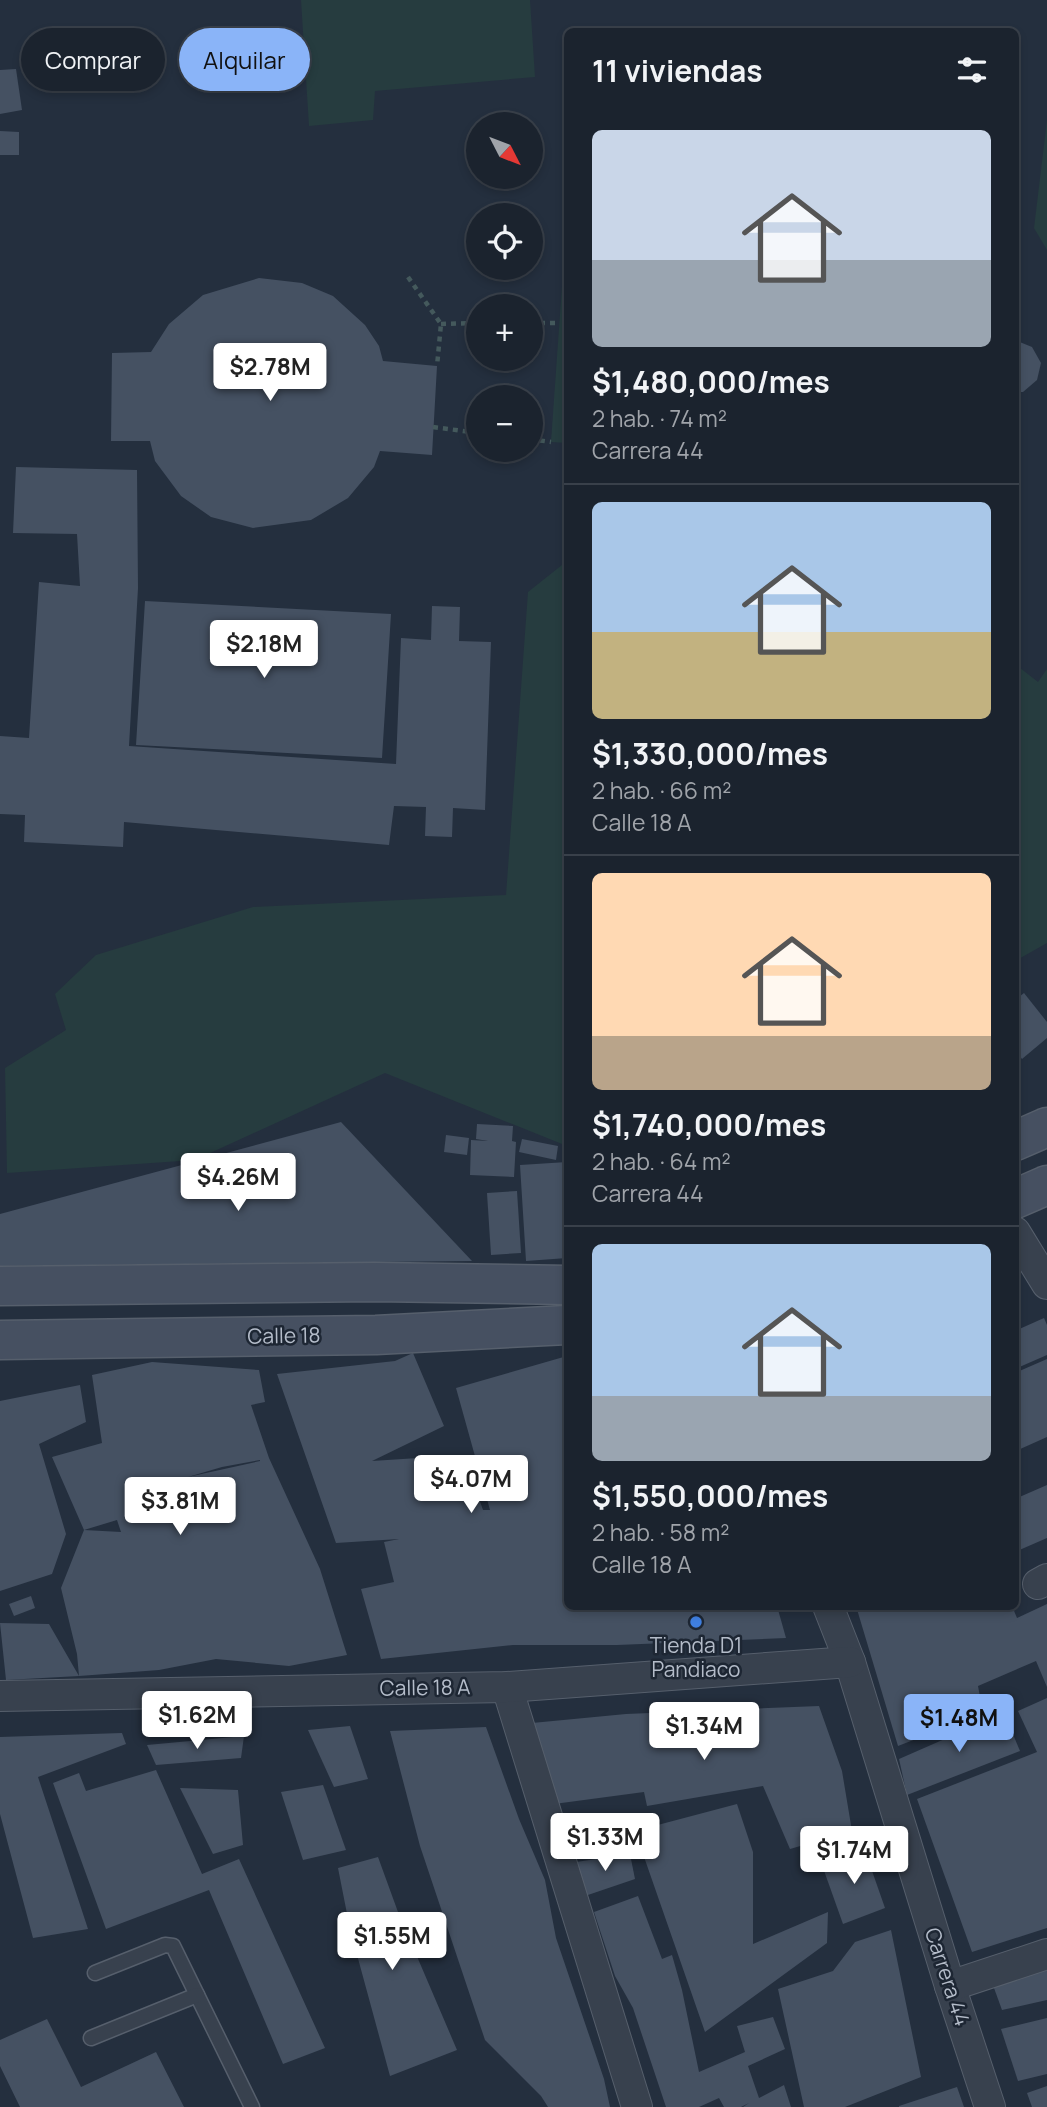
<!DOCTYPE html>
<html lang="es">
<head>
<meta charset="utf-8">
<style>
	:root { --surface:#1b232e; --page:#242b36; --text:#f1f3f6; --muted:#a0a4aa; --line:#39404a; --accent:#8ab4f8 }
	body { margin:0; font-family:Manrope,sans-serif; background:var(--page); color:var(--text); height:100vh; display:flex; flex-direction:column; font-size:26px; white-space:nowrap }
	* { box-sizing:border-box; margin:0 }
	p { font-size:23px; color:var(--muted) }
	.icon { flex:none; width:38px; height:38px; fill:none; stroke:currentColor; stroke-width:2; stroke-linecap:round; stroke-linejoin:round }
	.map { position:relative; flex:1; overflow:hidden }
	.side { position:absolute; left:564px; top:28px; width:455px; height:1582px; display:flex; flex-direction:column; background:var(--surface); border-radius:10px; box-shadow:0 4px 10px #0003,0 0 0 2px var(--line) }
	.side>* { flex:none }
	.guide { position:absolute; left:21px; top:28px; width:438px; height:63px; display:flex; gap:14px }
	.needle { width:46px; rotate:132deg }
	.controls { position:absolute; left:466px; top:112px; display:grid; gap:14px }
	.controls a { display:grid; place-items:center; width:77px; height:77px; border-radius:50%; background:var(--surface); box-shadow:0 4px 10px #0003,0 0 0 2px var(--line); font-size:35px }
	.price { position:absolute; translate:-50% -60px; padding:0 16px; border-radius:7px; background:#fff; color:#222; font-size:23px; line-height:46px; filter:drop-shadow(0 2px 4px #0008) }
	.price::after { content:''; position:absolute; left:50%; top:42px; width:21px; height:16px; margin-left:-10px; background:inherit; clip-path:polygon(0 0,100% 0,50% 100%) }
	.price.active { background:var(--accent); color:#111 }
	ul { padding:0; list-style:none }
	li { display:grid; align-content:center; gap:14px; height:371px; padding:0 28px }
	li+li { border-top:2px solid var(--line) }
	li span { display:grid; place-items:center; height:217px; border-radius:10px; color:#555 }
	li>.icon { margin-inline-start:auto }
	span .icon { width:126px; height:126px; fill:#fffc; stroke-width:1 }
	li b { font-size:30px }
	h2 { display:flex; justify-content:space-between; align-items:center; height:84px; padding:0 28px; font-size:30px }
	.pill { padding:0 24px; border-radius:32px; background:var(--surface); box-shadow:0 4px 10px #0003,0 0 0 2px var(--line); font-size:24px; line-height:63px }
	.pill.active { background:var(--accent); color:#111 }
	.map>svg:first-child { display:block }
</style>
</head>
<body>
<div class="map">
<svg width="1047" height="2107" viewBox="0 0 1047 2107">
	<rect width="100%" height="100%" fill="#242f3e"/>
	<g fill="#263c3f">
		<polygon points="301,0 530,0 535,77 375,91 373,120 309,126"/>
		<polygon points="1047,120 1047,250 1034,228"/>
		<polygon points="566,229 567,230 567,443 551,442"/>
		<polygon points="567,561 567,1146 385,1073 195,1160 7,1173 5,1068 66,1030 55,994 96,955 253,907 506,895 528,592"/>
		<polygon points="1015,664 1038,682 1047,669 1047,943 1015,961"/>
	</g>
	<g fill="#455162" fill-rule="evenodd">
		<polygon points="16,69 22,110 0,114 0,70"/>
		<polygon points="0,131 19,132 19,155 0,155"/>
		<polygon points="259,278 302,283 333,296 365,325 379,346 383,361 437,366 432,455 380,451 374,467 348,498 311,520 253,528 211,517 181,496 155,461 150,441 111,441 112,353 151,352 169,324 203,295"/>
		<polygon points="1015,340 1032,347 1041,363 1037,380 1023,392 1015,392"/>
		<polygon points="16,467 137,470 138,588 129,746 396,764 401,638 431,640 432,606 460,607 459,641 491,642 485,810 453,808 452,837 425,836 426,807 394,806 389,845 124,822 123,847 24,842 25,815 0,814 0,736 29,738 39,582 80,586 77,534 13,533"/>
		<polygon points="145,601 391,614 382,758 136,745"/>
		<polygon points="1024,993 1047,1022 1047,1038 1022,1059 1015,1050 1015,1000"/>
		<polygon points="341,1122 472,1261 0,1266 0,1214"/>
		<polygon points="477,1124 513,1126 512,1141 516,1142 514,1177 470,1175 471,1140 488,1141 476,1139"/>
		<polygon points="446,1135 469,1138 467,1155 444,1152"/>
		<polygon points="522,1139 558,1146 556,1160 519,1152"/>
		<polygon points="567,1162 567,1258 526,1261 520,1165"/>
		<polygon points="517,1191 521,1253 491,1255 487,1193"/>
		<polygon points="1044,1318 1047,1325 1047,1355 1015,1369 1015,1331"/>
		<polygon points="413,1353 444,1426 372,1461 464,1455 483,1510 490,1510 456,1388 567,1356 567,1606 777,1606 786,1638 617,1645 513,1645 381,1659 361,1589 394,1582 384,1542 399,1539 336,1543 277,1374 395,1361"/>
		<polygon points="1047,1359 1047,1437 1018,1450 1015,1444 1015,1373"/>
		<path d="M152,1362L259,1370L265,1402L251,1405L269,1458L320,1569L347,1655L289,1666L216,1659L159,1670L79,1676L6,1680L0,1623L49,1624L79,1676L77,1654L61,1588L84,1530L121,1532L117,1520L84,1530L52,1457L102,1443L92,1375ZM260,1460V1461L188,1477L222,1467Z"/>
		<polygon points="80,1385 86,1422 39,1444 66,1534 52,1574 0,1591 0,1401"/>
		<polygon points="1047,1485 1047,1538 1015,1552 1015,1499"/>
		<polygon points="31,1596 35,1608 14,1616 9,1604"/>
		<polygon points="1047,1604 1047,1687 1036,1661 978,1686 983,1713 898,1746 856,1606 1012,1606 1017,1618"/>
		<polygon points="1047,1698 1047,1928 972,1952 917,1799 1037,1752 1018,1711"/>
		<polygon points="819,1706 842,1771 852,1831 790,1849 763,1786 647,1806 644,1792 554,1804 532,1723 626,1714"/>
		<polygon points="1004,1713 1020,1751 907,1795 899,1759"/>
		<polygon points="350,1726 368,1779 334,1787 308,1730"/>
		<polygon points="486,1727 519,1819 545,1880 556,1938 604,2079 610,2107 548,2107 541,2096 485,2040 420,1846 390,1731"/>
		<polygon points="122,1733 126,1744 38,1777 88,1929 33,1938 0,1814 0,1737"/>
		<polygon points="244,1736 241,1758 156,1765 147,1745"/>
		<polygon points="156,1770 202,1874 239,1859 325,2048 283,2064 209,1890 106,1929 53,1783 79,1773 86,1791"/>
		<polygon points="323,1785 346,1850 303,1860 281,1792"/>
		<polygon points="180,1788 238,1790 243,1845 213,1854"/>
		<polygon points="737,1804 753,1852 753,1944 828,1912 827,1943 705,2032 635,1831"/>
		<polygon points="864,1848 885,1908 843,1924 822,1865"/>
		<polygon points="630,1854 635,1879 585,1896 576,1862"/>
		<polygon points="378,1857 398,1912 457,2050 390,2076 350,1929 338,1868"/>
		<polygon points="638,1896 662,1959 672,1955 682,1990 699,2072 745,2052 737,2026 773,2017 785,2049 748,2066 759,2098 784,2085 791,2107 743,2107 749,2103 741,2107 724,2107 719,2098 699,2107 666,2107 633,2008 615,1976 594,1912"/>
		<polygon points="891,1930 921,2077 845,2107 804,2107 778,1989 833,1971 855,1942"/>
		<polygon points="1047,1965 1047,2000 1002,2010 990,1977"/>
		<polygon points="1047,2018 1047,2074 1018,2081 1001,2029"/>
		<polygon points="47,2019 81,2087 156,2052 184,2107 20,2107 0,2066 0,2040"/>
		<polygon points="1047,2086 1047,2107 1032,2107 1027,2093"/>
		<polygon points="957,2087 964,2107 899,2107 899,2106"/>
	</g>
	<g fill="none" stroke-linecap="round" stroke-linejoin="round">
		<defs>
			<g id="lane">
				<polyline points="95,1973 165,1945 173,1946 252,2107"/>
				<polyline points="91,2038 197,1995"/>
			</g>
			<g id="street">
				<polyline points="1015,1232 1047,1284"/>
				<polyline points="1038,1584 1047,1579"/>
				<polyline points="828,1606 850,1662 950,1986 990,2107"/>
				<polyline points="507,1687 637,2107"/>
				<polyline points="0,1696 507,1687 850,1662"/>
				<polyline points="950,1986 1047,1954"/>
			</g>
			<g id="secondary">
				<polyline points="1015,1141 1047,1127"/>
				<polyline points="1015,1199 1047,1185"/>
				<polyline points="0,1286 375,1282 567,1285"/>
				<polyline points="0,1340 376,1335 567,1325"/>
			</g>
		</defs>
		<use href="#lane" stroke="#565f6c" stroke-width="17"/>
		<use href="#street" stroke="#565f6c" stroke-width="32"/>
		<use href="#secondary" stroke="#565f6c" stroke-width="41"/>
		<g stroke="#44595c" stroke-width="4.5" stroke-dasharray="5 5" stroke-linecap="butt">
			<polyline points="408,277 441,324 437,366"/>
			<polyline points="530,323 559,323"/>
			<polyline points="441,324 478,323"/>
			<polyline points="433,427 478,433"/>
			<polyline points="530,439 551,442"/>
		</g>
		<use href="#lane" stroke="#38414e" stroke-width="14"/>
		<use href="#street" stroke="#38414e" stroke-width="30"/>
		<use href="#secondary" stroke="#465061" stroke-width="38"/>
	</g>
	<circle fill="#3f7fe0" stroke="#1d2633" stroke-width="2.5" cx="696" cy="1622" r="7"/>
	<g text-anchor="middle" stroke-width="5" stroke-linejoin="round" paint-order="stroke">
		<g font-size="21" fill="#b4bcc9" stroke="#1d2633">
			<text transform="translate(284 1336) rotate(-1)" y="7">Calle 18</text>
			<text transform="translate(425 1688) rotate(-1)" y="7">Calle 18 A</text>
			<text transform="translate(947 1977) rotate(72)" y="7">Carrera 44</text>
		</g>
		<g font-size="21" fill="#b4bcc9" stroke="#1d2633">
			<text x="696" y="1653">Tienda D1<tspan x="696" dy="24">Pandiaco</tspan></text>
		</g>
	</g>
</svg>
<div class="controls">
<a><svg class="needle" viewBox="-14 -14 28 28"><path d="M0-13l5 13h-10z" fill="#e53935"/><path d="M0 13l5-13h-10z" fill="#a0a4aa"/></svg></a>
<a><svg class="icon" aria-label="locate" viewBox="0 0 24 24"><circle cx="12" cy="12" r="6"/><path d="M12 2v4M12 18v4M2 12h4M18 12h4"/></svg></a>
<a>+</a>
<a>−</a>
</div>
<b class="price" style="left:270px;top:403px">$2.78M</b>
<b class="price" style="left:264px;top:680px">$2.18M</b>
<b class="price" style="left:238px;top:1213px">$4.26M</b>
<b class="price" style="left:471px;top:1515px">$4.07M</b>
<b class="price" style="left:180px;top:1537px">$3.81M</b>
<b class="price" style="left:197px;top:1751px">$1.62M</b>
<b class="price active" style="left:959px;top:1754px">$1.48M</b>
<b class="price" style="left:704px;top:1762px">$1.34M</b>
<b class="price" style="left:605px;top:1873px">$1.33M</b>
<b class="price" style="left:854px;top:1886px">$1.74M</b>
<b class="price" style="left:392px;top:1972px">$1.55M</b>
<div class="guide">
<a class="pill">Comprar</a>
<a class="pill active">Alquilar</a>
</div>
<section class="side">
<h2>11 viviendas<svg class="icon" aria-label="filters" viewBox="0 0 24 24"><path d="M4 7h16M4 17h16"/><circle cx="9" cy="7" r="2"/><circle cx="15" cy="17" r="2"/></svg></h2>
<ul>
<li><span style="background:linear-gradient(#c9d6e8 60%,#9aa5b1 0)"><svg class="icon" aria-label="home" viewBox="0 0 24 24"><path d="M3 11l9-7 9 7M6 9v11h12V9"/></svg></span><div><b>$1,480,000/mes</b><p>2 hab. · 74 m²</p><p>Carrera 44</p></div></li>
<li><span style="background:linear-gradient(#a9c7e8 60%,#c2b280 0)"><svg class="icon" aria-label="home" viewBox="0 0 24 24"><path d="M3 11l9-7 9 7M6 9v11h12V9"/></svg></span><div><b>$1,330,000/mes</b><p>2 hab. · 66 m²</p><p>Calle 18 A</p></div></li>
<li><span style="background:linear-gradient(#ffd9b3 75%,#b9a48a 0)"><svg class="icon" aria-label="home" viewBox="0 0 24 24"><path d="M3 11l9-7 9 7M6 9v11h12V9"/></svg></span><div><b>$1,740,000/mes</b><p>2 hab. · 64 m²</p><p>Carrera 44</p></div></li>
<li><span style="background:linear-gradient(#a9c7e8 70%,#9aa5b1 0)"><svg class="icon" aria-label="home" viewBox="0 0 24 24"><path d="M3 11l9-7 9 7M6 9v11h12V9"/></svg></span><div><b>$1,550,000/mes</b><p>2 hab. · 58 m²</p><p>Calle 18 A</p></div></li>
</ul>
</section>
</div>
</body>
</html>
